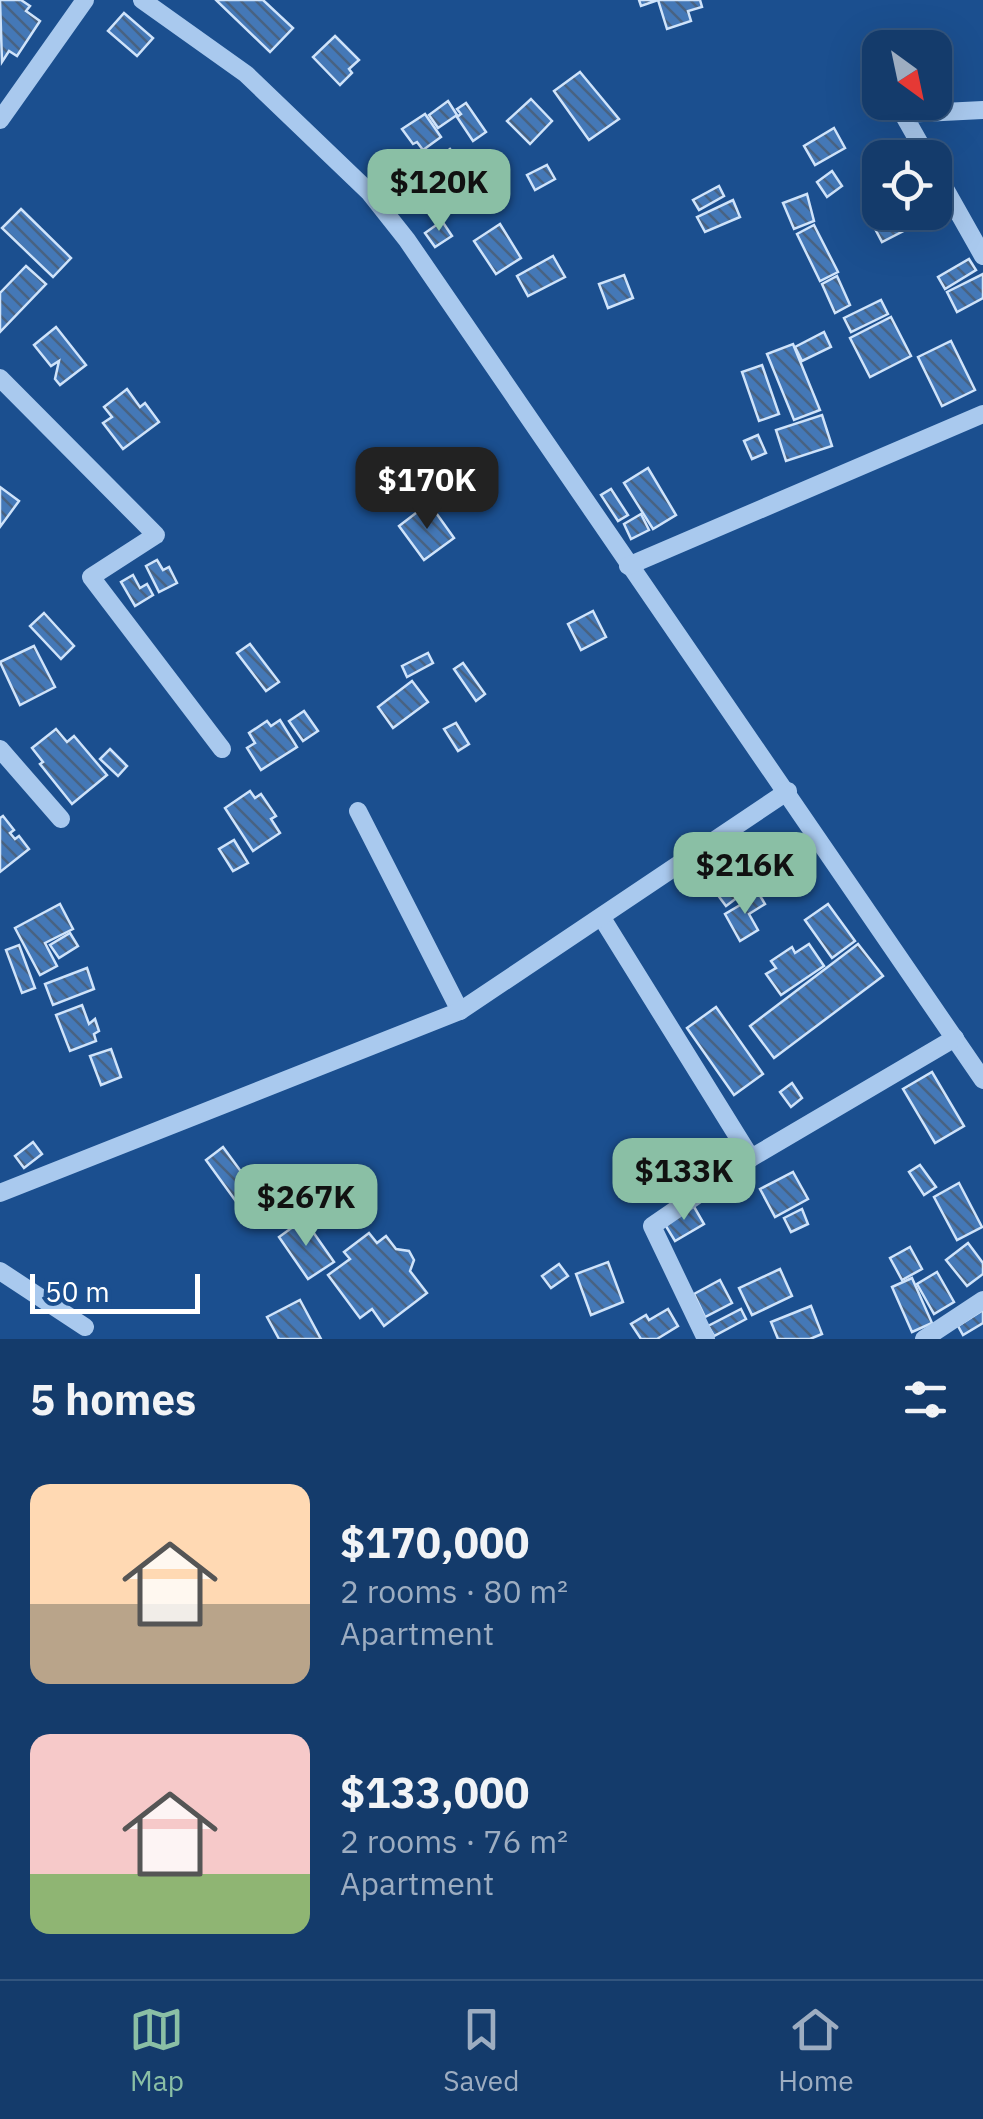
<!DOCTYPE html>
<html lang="en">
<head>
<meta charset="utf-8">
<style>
	:root { --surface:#143b6b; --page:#214673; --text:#f1f3f6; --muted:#9dadc1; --line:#33557e; --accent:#8abfa5 }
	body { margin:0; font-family:"IBM Plex Sans",sans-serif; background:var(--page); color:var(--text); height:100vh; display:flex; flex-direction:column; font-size:38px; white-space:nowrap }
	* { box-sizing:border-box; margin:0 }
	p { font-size:32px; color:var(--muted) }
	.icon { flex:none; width:55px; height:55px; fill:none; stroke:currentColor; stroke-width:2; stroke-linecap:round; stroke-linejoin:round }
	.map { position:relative; height:1339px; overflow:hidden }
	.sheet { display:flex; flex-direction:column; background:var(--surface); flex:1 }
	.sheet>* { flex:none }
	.needle { width:65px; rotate:147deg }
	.tools { position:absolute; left:862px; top:30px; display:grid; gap:20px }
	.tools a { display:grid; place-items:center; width:90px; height:90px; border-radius:20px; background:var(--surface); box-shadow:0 10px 40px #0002,0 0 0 2px var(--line); font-size:50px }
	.scale { position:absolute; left:30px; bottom:25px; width:170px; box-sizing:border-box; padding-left:10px; border:5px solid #fff; border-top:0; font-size:28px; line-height:35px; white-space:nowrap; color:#fff; -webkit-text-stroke:8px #1b4f8f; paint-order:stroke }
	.price { position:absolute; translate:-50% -85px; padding:0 22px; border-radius:20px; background:var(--accent); color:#111; font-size:32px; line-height:65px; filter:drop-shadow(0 2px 5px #0008) }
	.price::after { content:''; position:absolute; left:50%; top:60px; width:30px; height:22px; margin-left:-15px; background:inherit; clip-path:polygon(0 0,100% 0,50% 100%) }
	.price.current { background:#222; color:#fff }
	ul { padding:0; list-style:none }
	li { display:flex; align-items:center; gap:30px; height:250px; padding:0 30px }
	li span { display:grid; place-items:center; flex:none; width:280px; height:200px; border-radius:20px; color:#555 }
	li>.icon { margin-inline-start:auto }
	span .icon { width:120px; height:120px; fill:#fffc; stroke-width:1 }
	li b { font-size:42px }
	h2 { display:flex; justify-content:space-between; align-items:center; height:120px; padding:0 30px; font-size:42px }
	.tabs { display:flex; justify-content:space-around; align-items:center; height:140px; border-top:2px solid var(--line); background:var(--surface); font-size:28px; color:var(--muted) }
	.tabs a { display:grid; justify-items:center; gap:5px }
	.tabs .current { color:var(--accent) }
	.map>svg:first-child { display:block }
</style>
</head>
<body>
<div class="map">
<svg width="983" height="1339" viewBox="0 0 983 1339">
	<defs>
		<pattern id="building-back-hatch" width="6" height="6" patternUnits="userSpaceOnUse" patternTransform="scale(2.5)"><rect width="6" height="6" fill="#4478b7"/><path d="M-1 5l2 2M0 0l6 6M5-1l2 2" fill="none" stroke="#486282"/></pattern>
	</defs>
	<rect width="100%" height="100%" fill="#1b4f8f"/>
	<g fill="url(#building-back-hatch)" stroke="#cfe3fa" stroke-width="2.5">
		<polygon points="0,0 21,0 30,6 26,11 40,21 17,56 9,51 2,62"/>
		<polygon points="216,0 263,0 293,28 270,52"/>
		<polygon points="639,0 700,0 702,7 688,11 691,21 667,29 658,0 641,6"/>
		<polygon points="124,13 153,38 137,56 108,31"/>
		<polygon points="335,36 359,60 349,69 352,73 340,85 313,57"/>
		<polygon points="580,72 619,119 589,140 554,91"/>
		<polygon points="531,99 552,121 530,144 507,121"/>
		<polygon points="448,101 457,115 438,128 429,115"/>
		<polygon points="466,103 486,132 473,141 457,117 461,114 457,109"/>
		<polygon points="425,114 441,137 423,150 417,142 413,144 402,129"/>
		<polygon points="834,128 845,148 815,165 804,146"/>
		<polygon points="450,149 470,174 452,188 432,163"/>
		<polygon points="547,165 555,179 535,190 527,175"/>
		<polygon points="832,171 842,186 827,197 817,182"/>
		<polygon points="719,186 724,196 699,210 693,200"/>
		<polygon points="807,194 814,221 794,229 783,203"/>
		<polygon points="733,200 740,217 705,232 697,217"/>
		<polygon points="21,209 71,258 53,277 2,228"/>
		<polygon points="891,212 913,212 919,223 882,242 872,223"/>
		<polygon points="442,221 452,236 435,247 425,233"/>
		<polygon points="500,224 521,258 496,274 474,241"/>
		<polygon points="814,225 838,272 820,281 797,234"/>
		<polygon points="553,256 565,277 528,296 517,276"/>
		<polygon points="969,259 976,270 945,289 938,277"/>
		<polygon points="26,266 46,284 0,332 0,293"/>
		<polygon points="983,274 983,298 957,312 947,292"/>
		<polygon points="624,275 633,298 608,308 599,284"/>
		<polygon points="837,276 850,305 835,313 822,284"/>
		<polygon points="881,300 888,314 851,332 844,318"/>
		<polygon points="891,317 911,356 870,377 850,338"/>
		<polygon points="56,327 86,365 60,385 55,379 59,361 51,366 34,345"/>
		<polygon points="824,332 831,347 802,361 795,347"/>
		<polygon points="951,341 975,390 942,406 918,357"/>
		<polygon points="793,344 820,410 794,420 767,354"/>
		<polygon points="762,365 779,414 759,421 742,372"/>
		<polygon points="127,389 140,407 145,403 159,422 123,449 103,423 112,417 104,407"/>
		<polygon points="822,415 832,446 786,461 776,430"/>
		<polygon points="758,435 766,453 752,459 744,441"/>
		<polygon points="648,468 676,515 653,529 624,483"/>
		<polygon points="0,487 19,501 0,527"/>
		<polygon points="611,489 628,515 618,521 601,495"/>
		<polygon points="429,503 454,538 424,560 399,526"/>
		<polygon points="641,514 649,530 631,539 624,524"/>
		<polygon points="157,560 163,570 169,567 177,583 159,592 146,566"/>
		<polygon points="133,575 140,588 147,584 153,595 135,606 121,582"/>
		<polygon points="593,611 606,637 581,650 568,624"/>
		<polygon points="44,613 74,646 61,659 30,626"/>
		<polygon points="250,644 279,682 266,691 237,653"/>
		<polygon points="34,646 55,687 20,705 0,662"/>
		<polygon points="428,653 433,663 407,677 402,666"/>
		<polygon points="463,663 485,694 476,701 454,669"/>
		<polygon points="412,681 428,702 393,728 378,707"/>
		<polygon points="304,711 318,731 303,741 289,721"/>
		<polygon points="280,720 297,747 261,770 247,748 255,743 249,733 267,721 271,726"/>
		<polygon points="456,723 469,744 458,751 444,729"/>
		<polygon points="56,729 67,742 74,736 107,775 72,804 40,764 43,762 32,748"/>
		<polygon points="110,749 127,766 118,776 100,759"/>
		<polygon points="250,791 255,798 261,794 276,816 271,819 280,833 253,851 225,808"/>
		<polygon points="3,816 14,830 10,833 15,839 19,836 29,849 0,872 0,818"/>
		<polygon points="234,840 248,863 233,871 219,849"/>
		<polygon points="744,855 762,879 726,906 708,882 717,875 713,869 724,861 728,866"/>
		<polygon points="759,894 765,904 749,914 758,930 740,941 725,914"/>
		<polygon points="60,904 73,929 45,943 57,966 40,975 15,928"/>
		<polygon points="828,904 855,941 832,958 805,920"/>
		<polygon points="70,933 78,946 59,958 50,945"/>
		<polygon points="809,944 824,966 781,995 766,974 776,968 771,961 792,947 795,953"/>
		<polygon points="858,944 883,976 774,1058 750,1026"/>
		<polygon points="19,945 35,988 22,993 6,950"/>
		<polygon points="87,968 94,989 53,1005 45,984"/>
		<polygon points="82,1005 89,1024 95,1019 99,1031 94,1034 96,1041 70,1051 56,1015"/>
		<polygon points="716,1007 763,1074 734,1095 687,1028"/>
		<polygon points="111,1049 121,1077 101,1085 90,1056"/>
		<polygon points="932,1072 964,1126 935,1143 903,1089"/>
		<polygon points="792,1083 802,1098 791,1107 780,1092"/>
		<polygon points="33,1142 42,1154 24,1168 15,1156"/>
		<polygon points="223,1147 253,1188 235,1200 206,1160"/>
		<polygon points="920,1165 936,1187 924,1195 909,1172"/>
		<polygon points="793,1172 808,1199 775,1217 760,1189"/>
		<polygon points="959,1183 982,1227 957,1240 934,1197"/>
		<polygon points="693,1205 704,1224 675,1241 664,1223"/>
		<polygon points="802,1209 808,1224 791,1232 784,1218"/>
		<polygon points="304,1219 334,1262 308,1279 279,1237"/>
		<polygon points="369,1233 377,1243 386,1236 396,1249 409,1251 414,1260 410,1271 427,1293 384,1326 372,1309 360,1318 328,1275 350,1259 344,1252"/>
		<polygon points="968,1243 983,1263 983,1274 967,1286 946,1260"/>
		<polygon points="910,1247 922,1269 902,1280 890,1258"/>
		<polygon points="608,1262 623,1302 591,1315 576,1274"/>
		<polygon points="559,1264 568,1276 551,1288 542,1276"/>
		<polygon points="780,1269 792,1296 752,1315 739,1288"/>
		<polygon points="937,1272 954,1302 934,1314 917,1284"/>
		<polygon points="912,1278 932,1323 912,1332 892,1287"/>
		<polygon points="720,1280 732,1303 705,1317 694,1294"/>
		<polygon points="300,1300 321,1339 279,1339 267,1317"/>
		<polygon points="811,1306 822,1334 810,1339 778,1339 771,1322"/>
		<polygon points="668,1309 678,1326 657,1339 641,1339 631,1324 646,1315 649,1320"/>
		<polygon points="741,1309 746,1319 714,1336 708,1326"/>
		<polygon points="983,1310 983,1323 963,1335 958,1326"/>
	</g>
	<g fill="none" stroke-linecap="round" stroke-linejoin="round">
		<g stroke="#a9c9ee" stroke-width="18">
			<polyline points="142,0 246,74 369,192 407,240 983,1080"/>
			<polyline points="0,120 85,0"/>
			<polyline points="928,158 903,114 983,110"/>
			<polyline points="935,171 983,256"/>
			<polyline points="0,378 156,535 91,577 222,749"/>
			<polyline points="628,566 983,414"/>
			<polyline points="0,749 61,819"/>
			<polyline points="358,811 460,1011"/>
			<polyline points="602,918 751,1158"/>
			<polyline points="0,1193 460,1011 788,791"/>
			<polyline points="0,1271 85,1327"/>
			<polyline points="706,1339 652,1226 751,1158 955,1038"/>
			<polyline points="924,1339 983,1300"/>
		</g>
	</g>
</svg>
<div class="tools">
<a><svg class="needle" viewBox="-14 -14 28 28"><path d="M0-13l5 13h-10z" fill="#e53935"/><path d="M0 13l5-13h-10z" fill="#9dadc1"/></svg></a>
<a><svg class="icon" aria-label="locate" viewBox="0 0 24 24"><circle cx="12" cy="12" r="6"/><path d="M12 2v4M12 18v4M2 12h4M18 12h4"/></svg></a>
</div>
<div class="scale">50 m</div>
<b class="price" style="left:439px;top:234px">$120K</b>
<b class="price current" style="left:427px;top:532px">$170K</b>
<b class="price" style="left:745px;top:917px">$216K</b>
<b class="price" style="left:684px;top:1223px">$133K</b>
<b class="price" style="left:306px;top:1249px">$267K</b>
</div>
<section class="sheet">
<h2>5 homes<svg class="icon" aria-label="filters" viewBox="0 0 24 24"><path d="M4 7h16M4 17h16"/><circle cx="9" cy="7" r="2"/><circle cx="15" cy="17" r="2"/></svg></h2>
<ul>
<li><span style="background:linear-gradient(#ffd9b3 60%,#b9a48a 0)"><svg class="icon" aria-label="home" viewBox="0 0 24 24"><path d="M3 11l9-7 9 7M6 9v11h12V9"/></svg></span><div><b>$170,000</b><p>2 rooms · 80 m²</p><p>Apartment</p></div></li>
<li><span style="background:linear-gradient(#f6c9c9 70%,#8fb573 0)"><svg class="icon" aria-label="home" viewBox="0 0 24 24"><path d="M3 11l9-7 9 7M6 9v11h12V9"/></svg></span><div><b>$133,000</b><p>2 rooms · 76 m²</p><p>Apartment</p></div></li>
</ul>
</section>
<nav class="tabs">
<a class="current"><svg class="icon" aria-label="map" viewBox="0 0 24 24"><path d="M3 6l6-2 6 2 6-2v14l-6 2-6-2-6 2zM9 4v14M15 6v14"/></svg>Map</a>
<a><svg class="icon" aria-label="saved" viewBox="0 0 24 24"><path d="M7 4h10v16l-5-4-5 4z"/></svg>Saved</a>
<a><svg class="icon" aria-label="home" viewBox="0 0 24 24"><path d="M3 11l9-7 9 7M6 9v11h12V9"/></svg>Home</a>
</nav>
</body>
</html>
